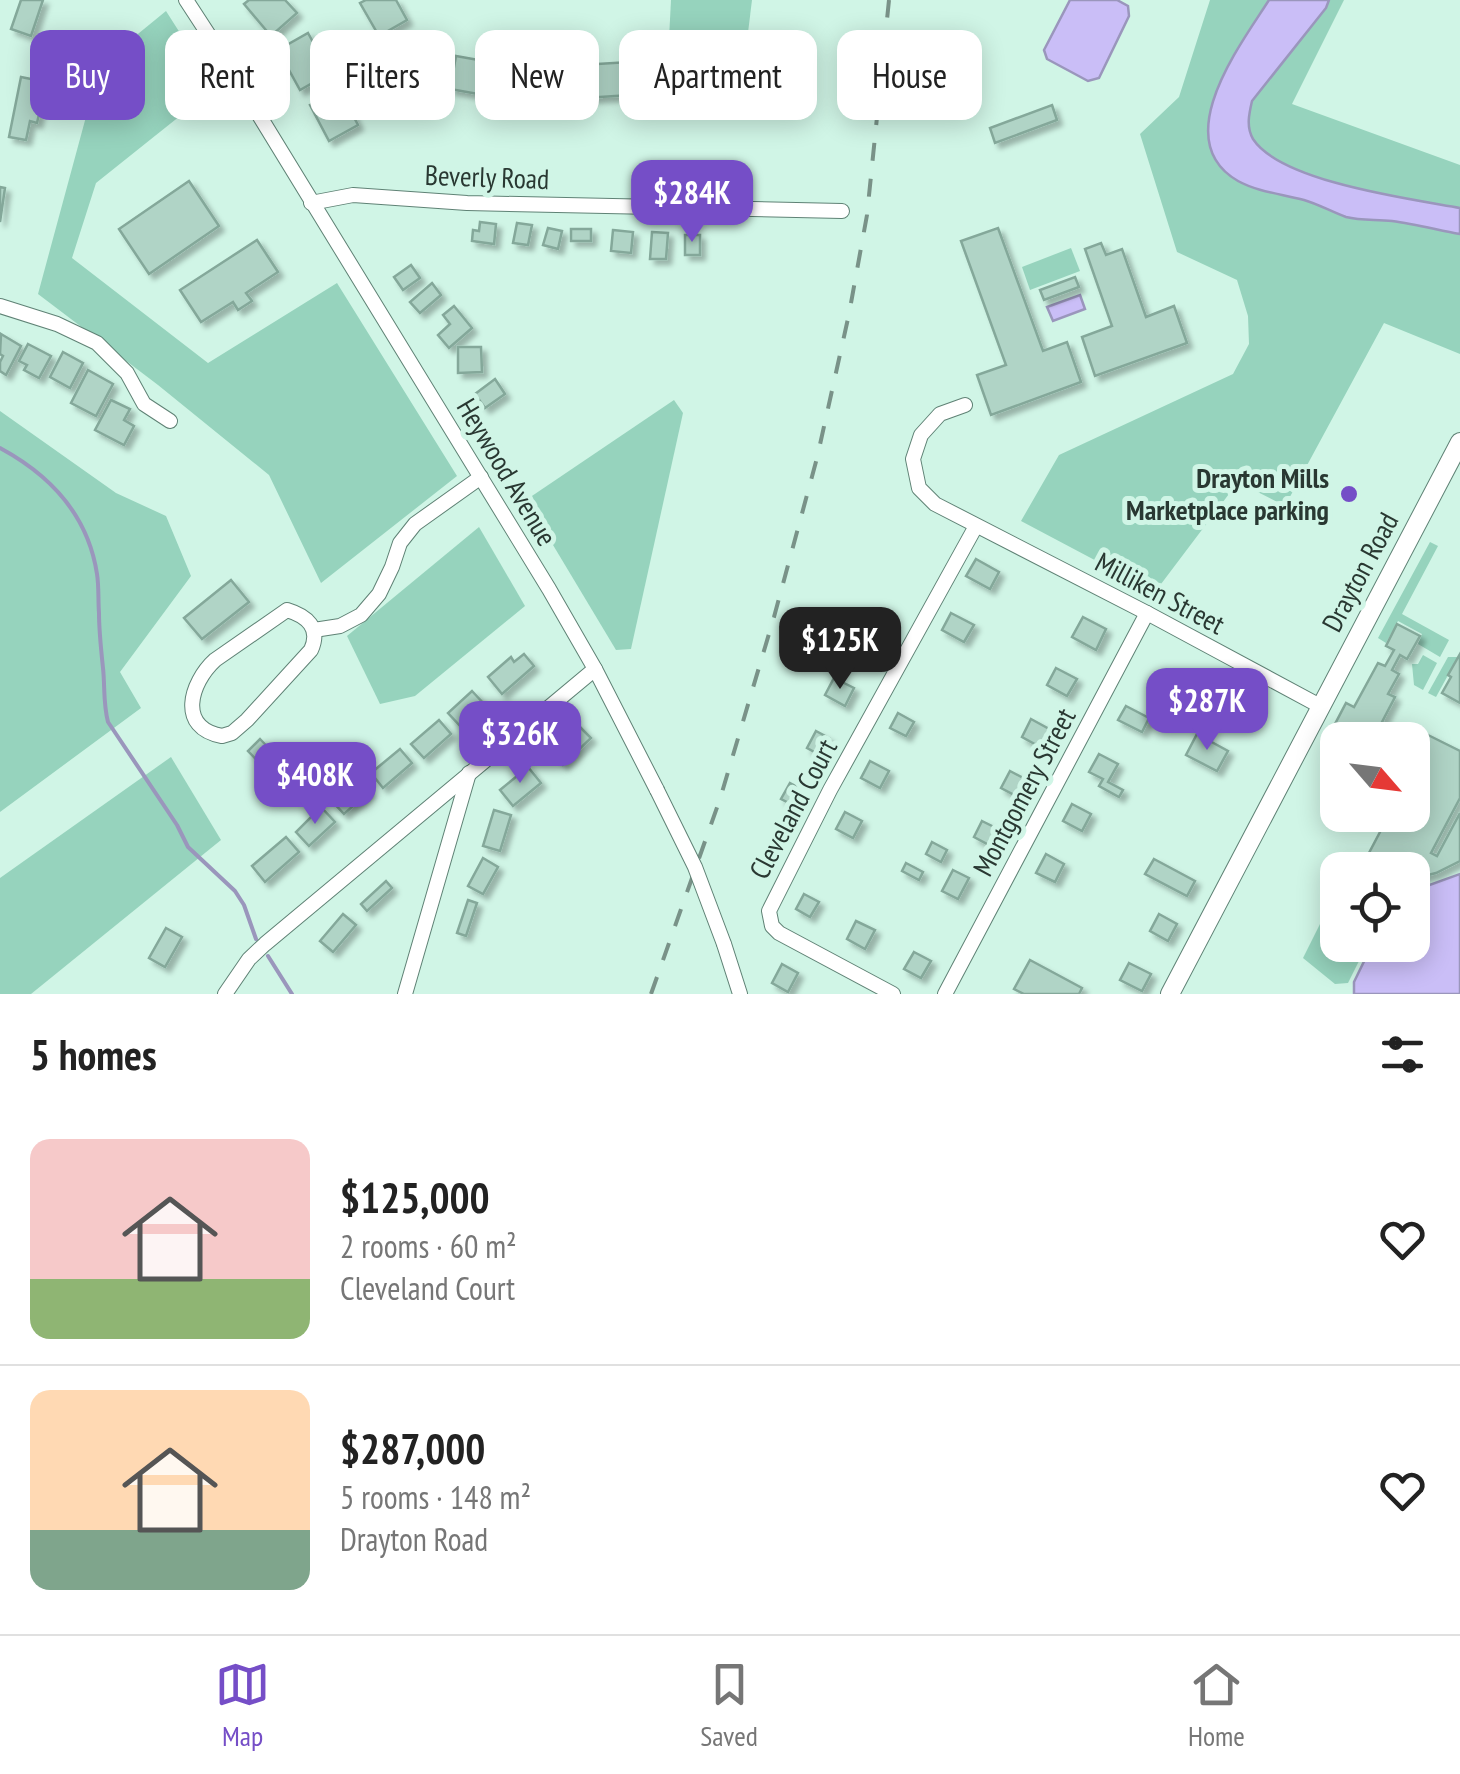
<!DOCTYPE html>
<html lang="en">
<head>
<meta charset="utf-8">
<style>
	:root { --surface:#fff; --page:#f6f6f6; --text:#222; --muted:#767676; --line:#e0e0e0; --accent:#754ec7 }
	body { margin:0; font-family:"PT Sans Narrow",sans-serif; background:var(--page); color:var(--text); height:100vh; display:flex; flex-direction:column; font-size:38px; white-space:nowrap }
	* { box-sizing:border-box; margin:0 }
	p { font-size:32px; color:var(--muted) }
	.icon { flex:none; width:55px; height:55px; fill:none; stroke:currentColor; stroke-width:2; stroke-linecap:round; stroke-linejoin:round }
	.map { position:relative; height:994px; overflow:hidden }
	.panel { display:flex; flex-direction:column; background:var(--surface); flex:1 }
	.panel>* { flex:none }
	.banner { position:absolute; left:30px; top:30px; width:1400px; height:90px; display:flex; gap:20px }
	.needle { width:65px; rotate:118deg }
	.tools { position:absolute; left:1320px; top:722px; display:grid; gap:20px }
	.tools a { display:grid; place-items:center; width:110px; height:110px; border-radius:20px; background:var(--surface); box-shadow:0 5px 25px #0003; font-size:50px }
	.price { position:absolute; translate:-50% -85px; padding:0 22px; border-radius:20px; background:var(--accent); color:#fff; font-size:32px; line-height:65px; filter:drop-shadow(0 2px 5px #0008) }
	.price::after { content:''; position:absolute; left:50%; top:60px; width:30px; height:22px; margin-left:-15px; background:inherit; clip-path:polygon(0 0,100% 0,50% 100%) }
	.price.on { background:#222; color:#fff }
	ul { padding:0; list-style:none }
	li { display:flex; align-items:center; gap:30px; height:250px; padding:0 30px }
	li+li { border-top:2px solid var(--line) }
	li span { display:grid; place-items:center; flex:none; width:280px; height:200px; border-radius:20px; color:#555 }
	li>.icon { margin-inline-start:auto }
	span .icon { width:120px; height:120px; fill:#fffc; stroke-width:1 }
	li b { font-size:42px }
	h2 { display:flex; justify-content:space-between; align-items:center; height:120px; padding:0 30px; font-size:42px }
	.pill { padding:0 35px; border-radius:20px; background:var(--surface); box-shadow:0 5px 25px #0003; font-size:35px; line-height:90px }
	.pill.on { background:var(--accent); color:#fff }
	.tab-bar { display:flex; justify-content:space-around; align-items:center; height:140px; border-top:2px solid var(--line); background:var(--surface); font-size:28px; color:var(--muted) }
	.tab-bar a { display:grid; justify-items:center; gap:5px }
	.tab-bar .on { color:var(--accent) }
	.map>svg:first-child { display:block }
</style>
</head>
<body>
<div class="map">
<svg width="1460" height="994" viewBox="0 0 1460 994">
	<defs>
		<filter id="shadow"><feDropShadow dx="5" dy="5" stdDeviation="2.5" flood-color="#0004"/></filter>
	</defs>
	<rect width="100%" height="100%" fill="#d0f5e6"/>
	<g fill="#96d3bd">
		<polygon points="671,0 752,0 745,57 669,39"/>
		<polygon points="1210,0 1344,0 1292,104 1460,165 1460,354 1384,323 1285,506 1238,482 1155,592 1021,521 1059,455 1233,374 1249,344 1248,316 1237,280 1177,252 1140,134 1179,97"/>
		<polygon points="166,11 215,88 96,183 72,258 208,363 337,283 457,476 321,583 269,475 158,385 38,294 100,65"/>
		<polygon points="1071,248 1080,271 1030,290 1022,267"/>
		<polygon points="674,400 683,413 631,649 616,650 526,500"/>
		<polygon points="0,411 116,493 166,516 191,576 120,672 141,708 0,812"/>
		<polygon points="479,527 525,606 415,696 380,704 347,636"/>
		<polygon points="1430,542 1438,546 1402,614 1449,640 1440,657 1418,644 1422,634 1398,621 1386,643 1378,638"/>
		<polygon points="1423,655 1437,663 1423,690 1414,685 1412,664 1418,664"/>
		<polygon points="1448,657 1458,657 1436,697 1428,693"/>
		<polygon points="171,757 221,840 31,994 0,994 0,878"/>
		<polygon points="1337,890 1338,945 1367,945 1348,983 1335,984 1303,958"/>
	</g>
	<g fill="#cabef7" stroke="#9a96bc" stroke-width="2.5">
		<polygon points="1070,0 1117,0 1128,6 1129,16 1099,78 1088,81 1047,59 1044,50"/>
		<path d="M1269,0H1329L1326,8L1252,101C1249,114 1246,127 1253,139C1281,182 1411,199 1460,208V234C1438,230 1415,224 1392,221C1377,219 1362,221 1346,217C1332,212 1318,204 1304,200C1282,194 1258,192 1238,181C1167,140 1241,44 1269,0Z"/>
		<polygon points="1080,295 1085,309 1053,321 1047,307"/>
		<polygon points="1460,874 1460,994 1354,994 1354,982 1372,945 1412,945 1413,891"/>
	</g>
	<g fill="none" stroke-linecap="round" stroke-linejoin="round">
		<g stroke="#9a96bc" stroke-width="4">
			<path d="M0,448C50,475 88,515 97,574C99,586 98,600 99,613C99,631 101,649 103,668C105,686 103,703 108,722L177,825L188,847L235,891L244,905L256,939"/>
			<polyline points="268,956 292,994"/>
		</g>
	</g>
	<g fill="#b0d4c6" stroke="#84a89a" stroke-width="2.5" filter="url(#shadow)">
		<polygon points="21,0 43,0 31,36 11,29"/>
		<polygon points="249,0 285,0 297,13 271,36 244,4"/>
		<polygon points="366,0 396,0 407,20 379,36 360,3"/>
		<polygon points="308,33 330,73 300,90 278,50"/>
		<polygon points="410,35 441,60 419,87 388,61"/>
		<polygon points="684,48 694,80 654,92 645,60"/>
		<polygon points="456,56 501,64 495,97 450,89"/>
		<polygon points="518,59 563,64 560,96 514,91"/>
		<polygon points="629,62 631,95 584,98 582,65"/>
		<polygon points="21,77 46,82 37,123 30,121 26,140 9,137"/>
		<polygon points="339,89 358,125 329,141 310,105"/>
		<polygon points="1052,105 1057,120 995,143 990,128"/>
		<polygon points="189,181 219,226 149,274 119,229"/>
		<polygon points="0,187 5,188 0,222"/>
		<polygon points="480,222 496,224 494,244 472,241 473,230 479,231"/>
		<polygon points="517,223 532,225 528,245 513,243"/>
		<polygon points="548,228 562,231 558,249 543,245"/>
		<polygon points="998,228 1043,351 1067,342 1081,382 991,415 977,375 1006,365 961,241"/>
		<rect x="571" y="229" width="20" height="12"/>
		<polygon points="613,230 633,232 631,253 611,251"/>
		<polygon points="652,232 668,233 666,259 650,259"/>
		<rect x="685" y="235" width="15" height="20"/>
		<polygon points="257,240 278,272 246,293 252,301 238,310 233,302 201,322 180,290"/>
		<polygon points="1101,243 1106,255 1122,249 1146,317 1174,306 1187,343 1095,376 1082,337 1112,326 1085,249"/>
		<polygon points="411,265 420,278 403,290 394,277"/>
		<polygon points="1075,277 1079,287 1044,300 1040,290"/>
		<polygon points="432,283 441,295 420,313 410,302"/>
		<polygon points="454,306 472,328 449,348 438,335 450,324 443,315"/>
		<polygon points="1,334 21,346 6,375 0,371 0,362 3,356 0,354"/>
		<polygon points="28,344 51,356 39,378 24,370 27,365 19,361"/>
		<polygon points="458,347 481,347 482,372 458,373"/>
		<polygon points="63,352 83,363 70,388 50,377"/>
		<polygon points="88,370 113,384 96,416 71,403"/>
		<polygon points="495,379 505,394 485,408 475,394"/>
		<polygon points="111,400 130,409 124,420 134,426 124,445 95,430"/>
		<polygon points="976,559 999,572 990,589 966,576"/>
		<polygon points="231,580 249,602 202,639 184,618"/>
		<polygon points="951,613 974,625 964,642 942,630"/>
		<polygon points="1083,617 1106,629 1096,650 1072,637"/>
		<polygon points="1397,624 1420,636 1407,659 1400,655 1392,670 1399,674 1388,694 1395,697 1382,722 1389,726 1381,740 1338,740 1338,765 1327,759 1332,749 1324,745 1346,703 1354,707 1378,663 1385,666 1394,650 1386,646"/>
		<polygon points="862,630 880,639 872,656 853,646"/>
		<polygon points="524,654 534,666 502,694 488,677 511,657 514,662"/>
		<polygon points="1460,654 1460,703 1442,693 1451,677 1448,675"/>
		<polygon points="1056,668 1077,679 1067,696 1047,685"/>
		<polygon points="834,678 854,688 845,706 825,695"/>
		<polygon points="472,691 485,705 461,727 448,713"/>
		<polygon points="1126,706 1149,718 1142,732 1118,720"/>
		<polygon points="898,713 914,722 906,736 890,728"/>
		<polygon points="1031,719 1051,730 1042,748 1022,737"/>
		<polygon points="439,720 451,734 424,758 411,744"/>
		<polygon points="578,725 591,738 563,765 550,751"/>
		<polygon points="816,731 829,738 820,755 807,748"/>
		<polygon points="1422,732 1460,751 1460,798 1431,853 1437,856 1460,813 1460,861 1436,873 1412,879 1412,870 1360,870 1389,815 1412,815 1412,771 1416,765 1412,763 1412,750"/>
		<polygon points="1197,734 1228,751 1217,771 1186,755"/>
		<polygon points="260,739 285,765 273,777 248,751"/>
		<polygon points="400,749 412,763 383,788 371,773"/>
		<polygon points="1099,754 1118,764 1108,782 1123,790 1119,797 1099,786 1103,779 1089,772"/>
		<polygon points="870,761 889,771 880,788 861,778"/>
		<polygon points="528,767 541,783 513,806 500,790"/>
		<polygon points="1010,771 1029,781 1020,798 1001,788"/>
		<polygon points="357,778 369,792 344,814 332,801"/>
		<polygon points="790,783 801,789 793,805 781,799"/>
		<polygon points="1072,804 1091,814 1082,831 1063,821"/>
		<polygon points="321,807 335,822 309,846 296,832"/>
		<polygon points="494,810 511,815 500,851 483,846"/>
		<polygon points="845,812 862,821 853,838 836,829"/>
		<polygon points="982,821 1000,830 991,846 974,837"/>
		<polygon points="286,837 299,852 265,882 252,866"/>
		<polygon points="932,842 947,850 941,862 926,854"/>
		<polygon points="1046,854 1064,864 1055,882 1036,873"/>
		<polygon points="483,858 498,867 483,894 468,886"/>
		<polygon points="1154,859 1195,881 1187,896 1145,874"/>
		<polygon points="906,863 923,872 919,880 902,871"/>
		<polygon points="953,870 969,878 958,899 942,891"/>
		<polygon points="386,881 392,888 367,911 361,904"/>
		<polygon points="804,894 819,902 810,917 796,909"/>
		<polygon points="468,900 477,903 466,936 457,933"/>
		<polygon points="343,914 356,925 333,952 320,941"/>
		<polygon points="1159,914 1177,924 1168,941 1150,931"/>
		<polygon points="856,921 875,930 865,949 847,939"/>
		<polygon points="166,928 182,937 165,967 149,958"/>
		<polygon points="914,952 931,961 921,978 904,969"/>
		<polygon points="1030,960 1082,988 1079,994 1024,994 1014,989"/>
		<polygon points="1129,963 1151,974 1142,991 1120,980"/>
		<polygon points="782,964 798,973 788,992 772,983"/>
	</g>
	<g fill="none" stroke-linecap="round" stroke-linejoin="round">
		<defs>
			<g id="minor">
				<polyline points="186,0 229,66 549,589 595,669 657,790"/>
				<polyline points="311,203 353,195 467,203 842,211"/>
				<polyline points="0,306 57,324 97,343 127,373 144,404 170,421"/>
				<polyline points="965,405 940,414 921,435 913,459 919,488 935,504 1147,613 1320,706"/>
				<path d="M287,610C307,616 321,628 311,650L247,720L232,733L222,736C177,728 190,683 215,660Z"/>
				<polyline points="314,630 340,626 361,615 379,594 392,567 400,543 415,524 481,477"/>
				<polyline points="724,944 740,994"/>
				<polyline points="225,994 249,959 265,944 595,669"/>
				<polyline points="405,994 469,773"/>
				<polyline points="893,994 779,933 772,926 769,911 830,790 976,526"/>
				<polyline points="945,994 1147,613"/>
			</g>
			<polyline id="major" points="1170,994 1460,442"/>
		</defs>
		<use href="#minor" stroke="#5f8275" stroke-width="16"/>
		<use href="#major" stroke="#5f8275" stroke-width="20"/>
		<use href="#minor" stroke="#fff" stroke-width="14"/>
		<use href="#major" stroke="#fff" stroke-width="18"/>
		<polyline stroke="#799288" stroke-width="4" stroke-dasharray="18 18" stroke-linecap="butt" points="651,994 720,799 774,617 817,458 849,314 867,215 889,0"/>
		<defs>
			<polyline id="minor-bridge" points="657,790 695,867 724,944"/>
		</defs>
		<use href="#minor-bridge" stroke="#5f8275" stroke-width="16" stroke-linecap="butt"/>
		<use href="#minor-bridge" stroke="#fff" stroke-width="14"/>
	</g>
	<circle fill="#754ec7" stroke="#d0f5e6" stroke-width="4" cx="1349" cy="494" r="10"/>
	<g text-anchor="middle" stroke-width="10" stroke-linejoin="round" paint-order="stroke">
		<g font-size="28" fill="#293832" stroke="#d0f5e6">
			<text transform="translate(487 177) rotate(2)" y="10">Beverly Road</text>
			<text transform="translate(507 472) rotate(59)" y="10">Heywood Avenue</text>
			<text transform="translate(1360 572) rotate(-62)" y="10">Drayton Road</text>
			<text transform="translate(1160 593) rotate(28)" y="10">Milliken Street</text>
			<text transform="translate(1024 792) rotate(-62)" y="10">Montgomery Street</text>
			<text transform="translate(793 809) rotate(-62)" y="10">Cleveland Court</text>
		</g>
		<g font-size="28" font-weight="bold" fill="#293832" stroke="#d0f5e6" text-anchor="end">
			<text x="1329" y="488">Drayton Mills<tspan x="1329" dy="32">Marketplace parking</tspan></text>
		</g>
	</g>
</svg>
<div class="tools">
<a><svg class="needle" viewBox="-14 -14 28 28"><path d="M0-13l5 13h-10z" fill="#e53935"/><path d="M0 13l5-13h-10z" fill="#767676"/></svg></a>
<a><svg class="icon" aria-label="locate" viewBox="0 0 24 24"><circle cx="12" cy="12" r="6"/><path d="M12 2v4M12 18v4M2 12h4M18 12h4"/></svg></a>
</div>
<b class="price" style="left:692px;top:245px">$284K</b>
<b class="price on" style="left:840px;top:692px">$125K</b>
<b class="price" style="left:1207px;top:753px">$287K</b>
<b class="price" style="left:520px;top:786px">$326K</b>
<b class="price" style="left:315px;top:827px">$408K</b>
<div class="banner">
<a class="pill on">Buy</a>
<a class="pill">Rent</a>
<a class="pill">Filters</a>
<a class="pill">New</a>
<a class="pill">Apartment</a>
<a class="pill">House</a>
</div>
</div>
<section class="panel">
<h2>5 homes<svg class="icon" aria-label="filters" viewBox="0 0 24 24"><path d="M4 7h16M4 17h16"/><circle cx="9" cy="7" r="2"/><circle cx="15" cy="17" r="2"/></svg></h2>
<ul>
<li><span style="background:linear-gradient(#f6c9c9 70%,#8fb573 0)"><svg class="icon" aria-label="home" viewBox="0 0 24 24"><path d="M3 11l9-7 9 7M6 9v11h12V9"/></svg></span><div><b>$125,000</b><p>2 rooms · 60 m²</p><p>Cleveland Court</p></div><svg class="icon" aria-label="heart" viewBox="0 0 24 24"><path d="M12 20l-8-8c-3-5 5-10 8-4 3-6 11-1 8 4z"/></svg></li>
<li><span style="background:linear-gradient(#ffd9b3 70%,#7fa58c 0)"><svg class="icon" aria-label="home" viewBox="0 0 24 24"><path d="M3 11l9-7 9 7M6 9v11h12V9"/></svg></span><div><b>$287,000</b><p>5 rooms · 148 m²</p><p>Drayton Road</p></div><svg class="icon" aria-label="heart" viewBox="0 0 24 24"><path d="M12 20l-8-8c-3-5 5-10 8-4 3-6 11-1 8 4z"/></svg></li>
</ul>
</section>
<nav class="tab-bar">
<a class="on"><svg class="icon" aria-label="map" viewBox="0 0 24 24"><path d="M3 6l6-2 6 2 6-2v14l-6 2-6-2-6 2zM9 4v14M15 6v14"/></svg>Map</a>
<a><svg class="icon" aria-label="saved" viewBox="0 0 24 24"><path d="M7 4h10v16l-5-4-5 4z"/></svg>Saved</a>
<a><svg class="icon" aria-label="home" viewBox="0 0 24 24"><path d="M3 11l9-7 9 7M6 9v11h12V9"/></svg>Home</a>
</nav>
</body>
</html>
